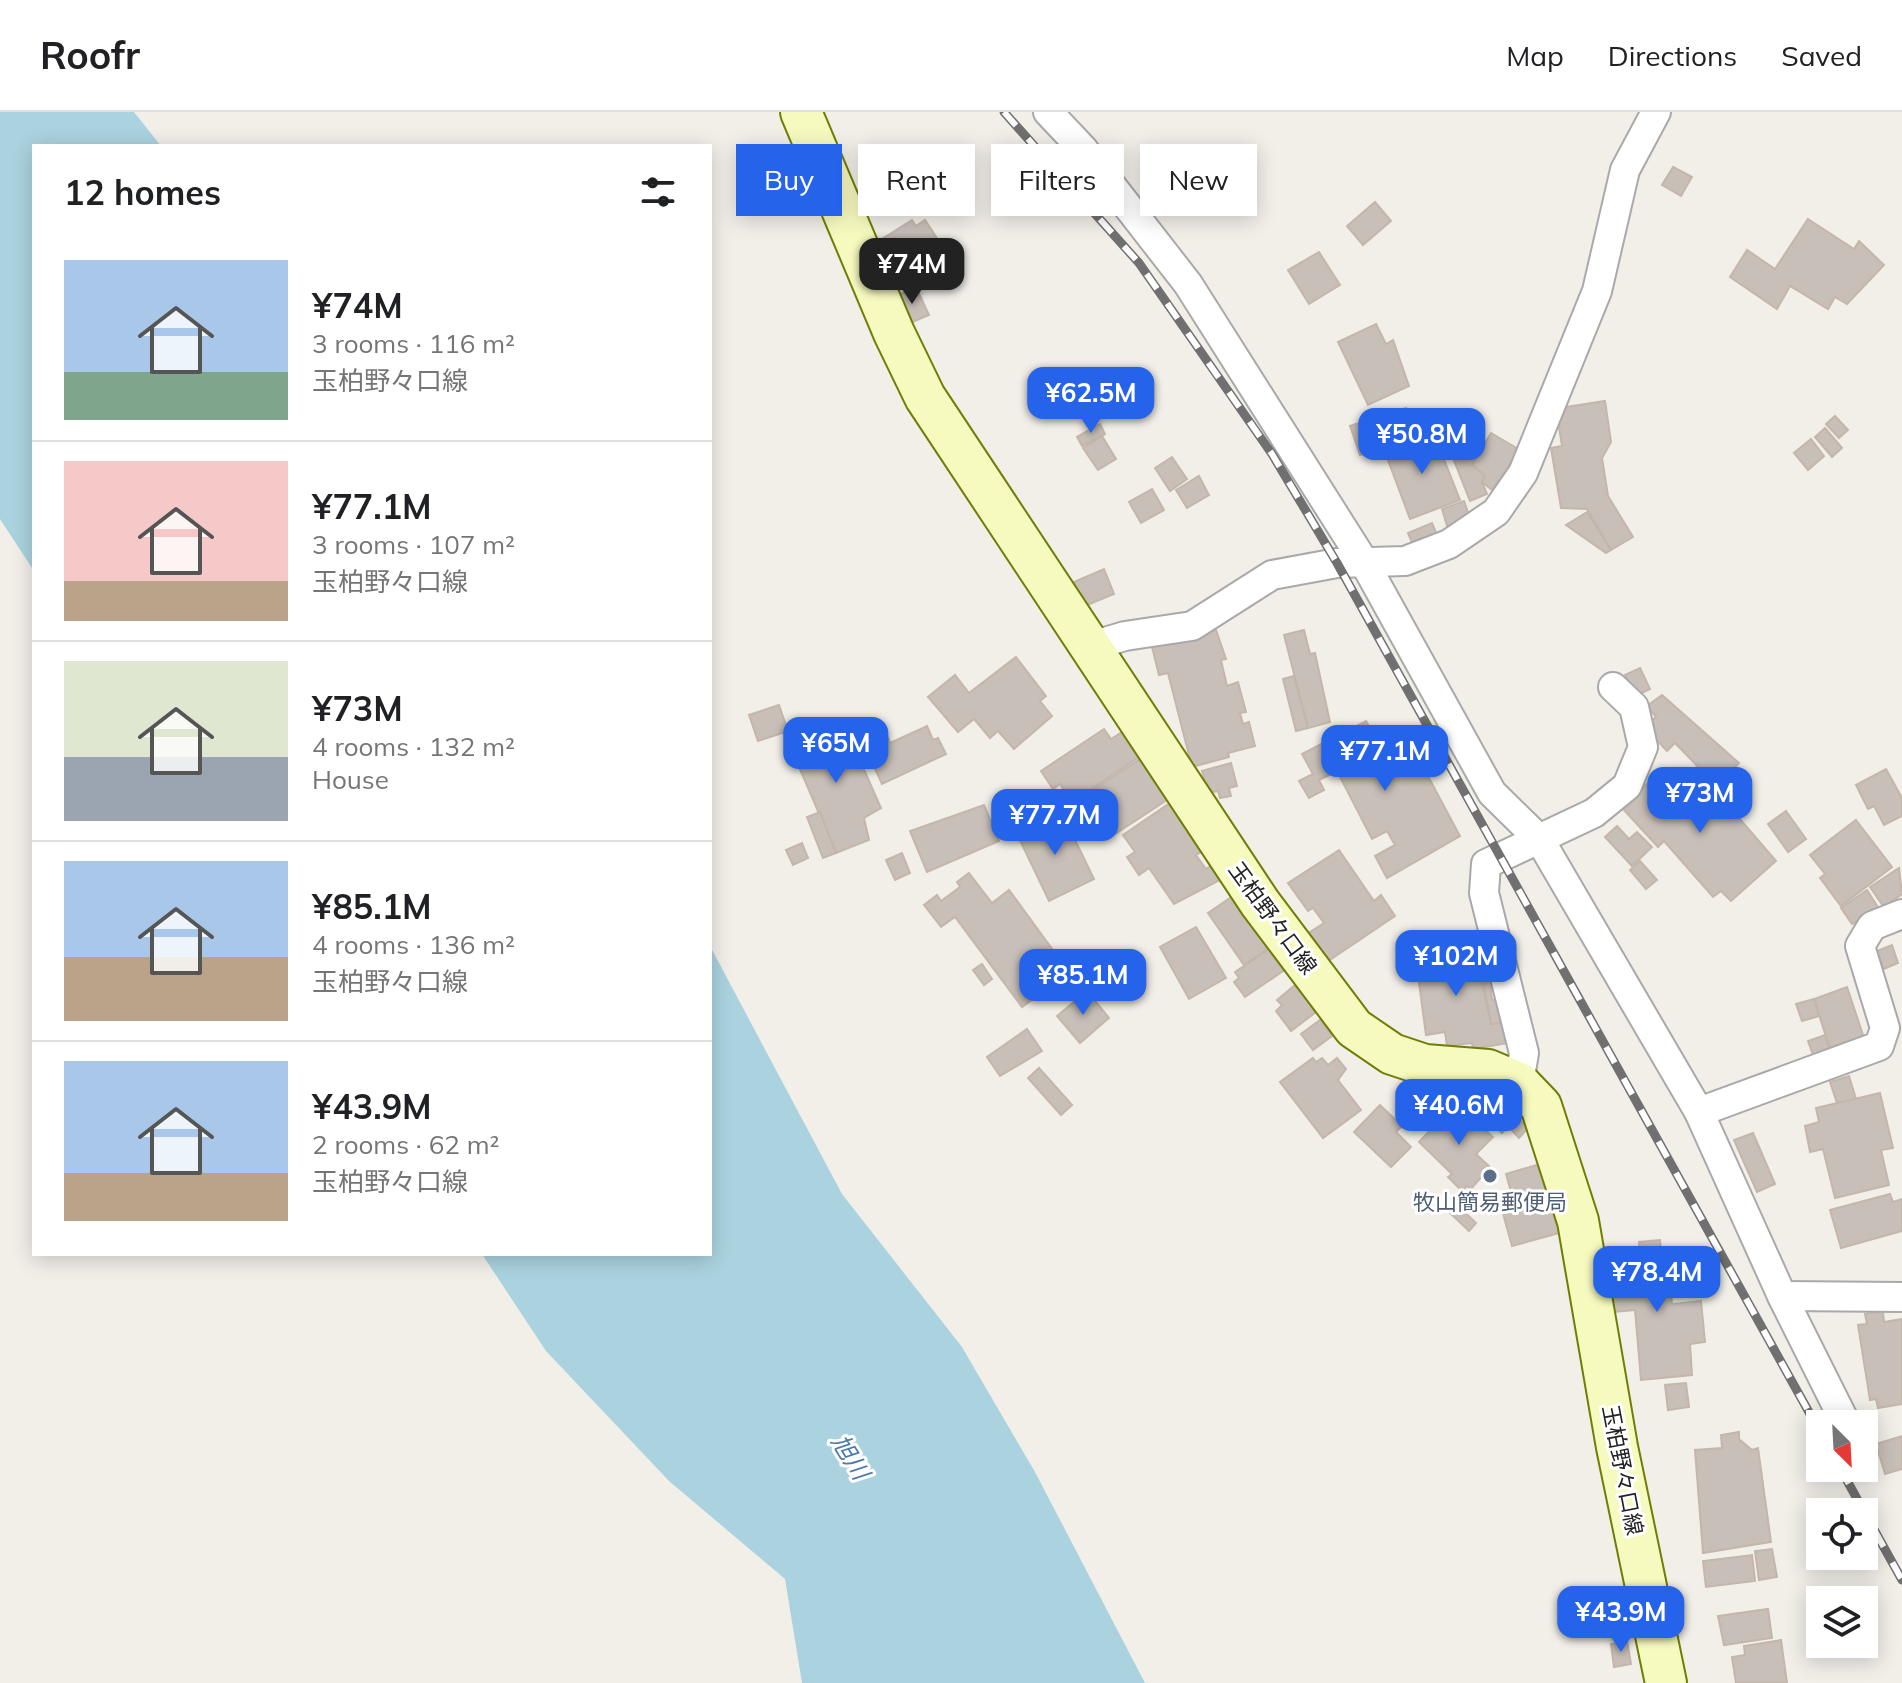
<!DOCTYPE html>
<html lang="en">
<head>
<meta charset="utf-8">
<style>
	:root { --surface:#fff; --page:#f2f2f2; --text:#202124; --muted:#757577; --line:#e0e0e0; --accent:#2563eb }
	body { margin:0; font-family:Mulish,"Noto Sans JP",sans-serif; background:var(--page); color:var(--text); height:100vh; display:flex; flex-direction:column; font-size:30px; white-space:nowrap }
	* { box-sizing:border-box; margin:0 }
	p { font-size:26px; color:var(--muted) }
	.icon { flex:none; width:44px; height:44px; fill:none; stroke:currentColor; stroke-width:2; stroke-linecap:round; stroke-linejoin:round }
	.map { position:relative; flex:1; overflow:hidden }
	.side { position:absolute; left:32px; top:32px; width:680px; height:1112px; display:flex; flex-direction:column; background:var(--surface); border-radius:0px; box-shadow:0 4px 20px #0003 }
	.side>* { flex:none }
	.banner { position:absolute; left:736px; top:32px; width:760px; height:72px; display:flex; gap:16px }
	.needle { width:52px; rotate:156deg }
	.tools { position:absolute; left:1806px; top:1298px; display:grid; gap:16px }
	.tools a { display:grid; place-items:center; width:72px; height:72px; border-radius:0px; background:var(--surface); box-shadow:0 4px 20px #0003; font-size:40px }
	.price { position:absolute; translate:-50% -68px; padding:0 18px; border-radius:16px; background:var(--accent); color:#fff; font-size:26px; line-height:52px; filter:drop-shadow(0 2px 4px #0008) }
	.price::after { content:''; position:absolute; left:50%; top:48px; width:24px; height:18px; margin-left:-12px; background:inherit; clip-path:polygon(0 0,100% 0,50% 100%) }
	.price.on { background:#222; color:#fff }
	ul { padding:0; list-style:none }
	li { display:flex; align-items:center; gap:24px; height:200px; padding:0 32px }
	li+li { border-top:2px solid var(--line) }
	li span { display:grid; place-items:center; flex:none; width:224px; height:160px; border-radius:0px; color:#555 }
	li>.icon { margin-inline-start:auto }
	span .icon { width:96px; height:96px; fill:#fffc; stroke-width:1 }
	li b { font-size:34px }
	h2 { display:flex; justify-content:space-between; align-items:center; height:96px; padding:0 32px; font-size:34px }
	.tag { padding:0 28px; border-radius:0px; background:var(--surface); box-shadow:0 4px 20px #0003; font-size:28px; line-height:72px }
	.tag.on { background:var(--accent); color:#fff }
	header { display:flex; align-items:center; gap:48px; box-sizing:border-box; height:112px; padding:0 40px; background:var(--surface); border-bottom:2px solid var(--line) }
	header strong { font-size:38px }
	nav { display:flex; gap:44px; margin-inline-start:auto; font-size:28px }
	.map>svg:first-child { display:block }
</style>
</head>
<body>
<header>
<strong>Roofr</strong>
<nav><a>Map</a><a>Directions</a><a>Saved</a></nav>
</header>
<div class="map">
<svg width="1902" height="1571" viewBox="0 0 1902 1571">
	<rect width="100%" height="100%" fill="#f2efe9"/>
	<g fill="#aad3df">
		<polygon points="0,0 134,0 161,34 34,34 34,459 0,407"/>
		<polygon points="710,834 842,1082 962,1235 1035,1360 1145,1571 802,1571 785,1467 669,1369 546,1239 482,1142 710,1142"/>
	</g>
	<g fill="#c7bfb8" stroke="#c4b6ab" stroke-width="2">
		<polygon points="1673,55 1692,65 1681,84 1662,73"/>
		<polygon points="1375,90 1391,109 1363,133 1347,114"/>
		<polygon points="1808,107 1854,137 1859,129 1884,153 1847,192 1835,185 1828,197 1790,174 1777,197 1730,165 1747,138 1775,157"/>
		<polygon points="912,108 916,114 925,108 944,137 914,156 910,149 896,159 877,130"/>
		<polygon points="1319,140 1340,173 1309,192 1288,158"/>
		<polygon points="916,175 929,203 908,212 896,184"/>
		<polygon points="1376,212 1386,232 1393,228 1409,274 1368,293 1338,230"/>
		<polygon points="1605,289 1611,330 1602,346 1608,384 1633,425 1611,438 1587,397 1561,396 1551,336 1562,334 1557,303 1560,296"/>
		<polygon points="1406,296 1416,325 1360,343 1350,314"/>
		<polygon points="1447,299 1453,315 1464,311 1481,338 1472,353 1485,364 1482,370 1487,382 1470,389 1436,303"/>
		<polygon points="1835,304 1848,318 1839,326 1826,312"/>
		<polygon points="1100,312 1105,322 1082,334 1077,325"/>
		<polygon points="1825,316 1842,336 1832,345 1815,325"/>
		<polygon points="1491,321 1520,338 1492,378 1482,370 1485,364 1472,353"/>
		<polygon points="1434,322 1460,388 1410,407 1385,340"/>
		<polygon points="1102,324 1116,347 1098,358 1083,336"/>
		<polygon points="1811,327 1824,344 1808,358 1794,341"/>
		<polygon points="1172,345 1187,367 1170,379 1155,356"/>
		<polygon points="1199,364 1209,383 1187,396 1176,378"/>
		<polygon points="1152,377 1164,398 1141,411 1129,390"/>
		<polygon points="1464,389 1471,409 1448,417 1442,397"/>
		<polygon points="1587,400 1611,438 1606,441 1566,413"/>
		<polygon points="1432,411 1437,423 1413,433 1408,421"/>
		<polygon points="1104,457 1114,482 1085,494 1074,470"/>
		<polygon points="1216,518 1226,547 1221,548 1227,574 1238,570 1246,600 1240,601 1243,612 1249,610 1255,634 1228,641 1229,645 1192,655 1168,561 1159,563 1152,535"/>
		<polygon points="1304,518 1310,542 1315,541 1330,610 1308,616 1284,523"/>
		<polygon points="1016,545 1046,584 1040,589 1052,604 1014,637 998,619 990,626 974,607 958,620 928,585 955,563 969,581"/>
		<polygon points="1640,556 1650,577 1636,584 1625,563"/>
		<polygon points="1294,564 1308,616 1296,619 1283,567"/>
		<polygon points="1662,583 1739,651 1719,671 1709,660 1706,663 1675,631 1667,639 1652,623 1648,612 1656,605 1647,594"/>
		<polygon points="779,593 788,619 758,629 749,603"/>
		<polygon points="816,608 824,628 847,619 881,696 864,706 869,728 836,741 796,648 803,645 792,617"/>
		<polygon points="1366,609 1380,635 1405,621 1460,724 1387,766 1375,744 1395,733 1387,719 1372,727 1337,659 1319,668 1324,678 1309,686 1299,669 1313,662 1302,642"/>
		<polygon points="927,614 933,628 938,626 946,642 882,672 864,633 887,623 890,631"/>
		<polygon points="1104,617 1111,627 1122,620 1139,645 1072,690 1060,672 1053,677 1041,659"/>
		<polygon points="1143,645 1170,686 1115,722 1112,717 1100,725 1083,700 1094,693 1088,681"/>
		<polygon points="1231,651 1237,674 1229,676 1231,684 1220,686 1218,679 1208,681 1202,659"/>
		<polygon points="1886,657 1902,686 1902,704 1884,713 1874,694 1868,697 1856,673"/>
		<polygon points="1660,658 1733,699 1776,749 1731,789 1721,779 1713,785 1664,729 1658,735 1623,697"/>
		<polygon points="1170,691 1203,739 1196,743 1206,757 1212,753 1222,767 1174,792 1149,756 1139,763 1127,745 1135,740 1123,723"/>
		<polygon points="984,693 999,729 927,760 910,719"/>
		<polygon points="1786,699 1806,727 1788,740 1768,712"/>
		<polygon points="820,700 836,741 823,746 807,705"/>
		<polygon points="1062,701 1094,767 1049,789 1017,722"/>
		<polygon points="1856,708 1892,755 1841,794 1820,766 1825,762 1810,743"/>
		<polygon points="1617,714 1629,727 1637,720 1652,735 1632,754 1605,725"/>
		<polygon points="802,731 808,746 793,753 786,738"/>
		<polygon points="1339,738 1374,789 1381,783 1395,804 1327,850 1307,822 1324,811 1313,796 1308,799 1288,771"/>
		<polygon points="902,741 910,761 895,768 886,748"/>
		<polygon points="1640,749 1657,768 1646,777 1630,758"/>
		<polygon points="1899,756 1902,782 1884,795 1870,775"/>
		<polygon points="969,761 992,791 1009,778 1069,860 1022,895 955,805 941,815 924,793 937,783 941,789 960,775 957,770"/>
		<polygon points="1867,778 1881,800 1852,812 1841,796"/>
		<polygon points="1236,782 1272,834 1244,853 1208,801"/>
		<polygon points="1196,815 1226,866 1189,887 1160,835"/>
		<polygon points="1480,825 1497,875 1491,876 1492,888 1500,887 1504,910 1491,912 1481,854 1478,854 1470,826"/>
		<polygon points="1473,831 1491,912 1504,910 1508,931 1473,937 1472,931 1447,934 1445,920 1426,923 1415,841"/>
		<polygon points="1892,833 1898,851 1884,857 1877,839"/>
		<polygon points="1271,836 1286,857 1245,885 1234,870 1239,866 1235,860"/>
		<polygon points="982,852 992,867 984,873 973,858"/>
		<polygon points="1295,873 1316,900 1291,919 1276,899 1282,893 1277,888"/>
		<polygon points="1847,875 1864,926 1830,937 1814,887"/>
		<polygon points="1087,879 1109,906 1080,931 1057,904"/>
		<polygon points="1814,887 1819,904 1802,909 1796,892"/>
		<polygon points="1320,908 1332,924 1313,938 1301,922"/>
		<polygon points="1027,917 1042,939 1000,964 987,945"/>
		<polygon points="1825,923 1830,937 1813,943 1808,929"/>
		<polygon points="1313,946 1316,950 1322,946 1328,953 1337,946 1346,957 1338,968 1361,998 1323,1026 1280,970"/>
		<polygon points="1039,956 1072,993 1061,1003 1028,966"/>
		<polygon points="1849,964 1856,987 1837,991 1830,970"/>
		<polygon points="1880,981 1893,1036 1881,1038 1889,1073 1835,1086 1823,1037 1810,1040 1805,1014 1819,1010 1816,996"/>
		<polygon points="1499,987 1528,1016 1519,1026 1508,1014 1502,1021 1483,1003"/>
		<polygon points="1456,991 1493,1025 1476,1042 1490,1055 1471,1077 1467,1074 1462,1079 1448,1065 1452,1062 1419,1030"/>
		<polygon points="1380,993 1402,1014 1396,1020 1411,1035 1391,1055 1354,1020"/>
		<polygon points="1753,1021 1775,1072 1757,1080 1734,1028"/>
		<polygon points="1540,1052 1559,1121 1512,1134 1502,1098 1515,1094 1506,1062"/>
		<polygon points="1890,1082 1893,1090 1902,1087 1902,1119 1841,1136 1830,1098"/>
		<polygon points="1457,1093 1476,1111 1469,1119 1450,1101"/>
		<polygon points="1660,1128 1662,1150 1653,1151 1654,1159 1669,1158 1672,1192 1701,1189 1705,1230 1690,1232 1692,1263 1641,1268 1635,1198 1614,1200 1609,1149 1640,1146 1639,1130"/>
		<polygon points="1883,1199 1884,1210 1902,1207 1902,1292 1878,1296 1876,1287 1870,1288 1858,1213 1867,1212 1865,1202"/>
		<polygon points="1686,1271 1689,1295 1668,1298 1665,1273"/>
		<polygon points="1739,1320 1739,1327 1752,1338 1758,1336 1771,1430 1703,1441 1695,1338 1722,1336 1721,1323"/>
		<polygon points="1902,1324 1902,1357 1885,1362 1876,1332"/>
		<polygon points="1772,1437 1777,1465 1759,1468 1755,1439"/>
		<polygon points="1752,1443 1755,1469 1706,1475 1703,1449"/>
		<polygon points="1768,1497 1772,1526 1724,1533 1718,1504"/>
		<polygon points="1781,1528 1787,1571 1736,1571 1732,1545 1745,1543 1744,1534"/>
		<polygon points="1627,1529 1631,1552 1614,1555 1611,1532"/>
	</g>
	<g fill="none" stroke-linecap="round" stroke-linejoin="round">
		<defs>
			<g id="minor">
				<polyline points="1048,0 1083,37 1188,172 1364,450 1492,681 1540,728 1699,1000 1782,1184 1846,1312"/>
				<polyline points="1088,535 1125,524 1192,514 1272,463 1337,451 1405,449 1449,432 1496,400 1523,361 1597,179 1625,58 1656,0"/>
				<polyline points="1519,971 1524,941 1484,781 1486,752 1594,701 1627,674 1643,635 1634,595 1613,575"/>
				<polyline points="1699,1000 1879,934 1885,916 1860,834 1872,814 1902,802"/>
				<polyline points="1782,1184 1902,1185"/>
			</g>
			<polyline id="secondary" points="801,0 894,221 925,285 1260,791 1354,916 1392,942 1425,953 1488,958 1519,971 1541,994 1578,1109 1617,1335 1666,1571"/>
		</defs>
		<use href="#minor" stroke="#a9a9a9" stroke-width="32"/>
		<use href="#secondary" stroke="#707d05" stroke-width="44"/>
		<use href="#minor" stroke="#fff" stroke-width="28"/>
		<use href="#secondary" stroke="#f7fabf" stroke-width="40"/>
		<defs>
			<g id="rail">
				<polyline points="1004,0 1139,151 1272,342 1337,451 1820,1320"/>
				<polyline points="1840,1356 1902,1468"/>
			</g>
		</defs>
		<use href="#rail" stroke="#707070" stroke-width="9"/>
		<use href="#rail" stroke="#fff" stroke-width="6" stroke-dasharray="18" stroke-linecap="butt"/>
	</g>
	<circle fill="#5c6f8a" stroke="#fff" stroke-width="3" cx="1490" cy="1064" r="8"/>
	<g text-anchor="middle" stroke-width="6" stroke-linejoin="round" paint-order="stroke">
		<g font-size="22" fill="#222" stroke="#fff">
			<text transform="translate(1273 806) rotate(54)" y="8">玉柏野々口線</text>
			<text transform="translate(1623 1358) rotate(79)" y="8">玉柏野々口線</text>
		</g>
		<g font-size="22" fill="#4e5e75" stroke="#fff">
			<text x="1490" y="1098">牧山簡易郵便局</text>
		</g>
		<g font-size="24" font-style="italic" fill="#4a7aab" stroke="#fff">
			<text transform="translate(850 1345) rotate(58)" y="8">旭川</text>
		</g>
	</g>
</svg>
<div class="tools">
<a><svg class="needle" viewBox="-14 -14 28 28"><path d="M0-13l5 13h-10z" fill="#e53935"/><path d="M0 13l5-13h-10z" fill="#757577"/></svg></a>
<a><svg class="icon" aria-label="locate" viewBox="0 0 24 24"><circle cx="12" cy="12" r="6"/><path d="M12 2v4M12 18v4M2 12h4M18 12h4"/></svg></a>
<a><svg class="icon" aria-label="layers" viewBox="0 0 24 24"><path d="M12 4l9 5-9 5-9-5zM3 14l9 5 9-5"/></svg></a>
</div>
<b class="price on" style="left:912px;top:194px">¥74M</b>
<b class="price" style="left:1091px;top:323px">¥62.5M</b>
<b class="price" style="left:1422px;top:364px">¥50.8M</b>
<b class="price" style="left:836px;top:673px">¥65M</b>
<b class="price" style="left:1385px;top:681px">¥77.1M</b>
<b class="price" style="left:1700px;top:723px">¥73M</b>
<b class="price" style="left:1055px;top:745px">¥77.7M</b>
<b class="price" style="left:1456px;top:886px">¥102M</b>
<b class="price" style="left:1083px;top:905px">¥85.1M</b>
<b class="price" style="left:1459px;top:1035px">¥40.6M</b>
<b class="price" style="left:1657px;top:1202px">¥78.4M</b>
<b class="price" style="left:1621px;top:1542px">¥43.9M</b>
<div class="banner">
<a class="tag on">Buy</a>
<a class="tag">Rent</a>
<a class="tag">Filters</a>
<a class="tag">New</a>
</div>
<section class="side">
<h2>12 homes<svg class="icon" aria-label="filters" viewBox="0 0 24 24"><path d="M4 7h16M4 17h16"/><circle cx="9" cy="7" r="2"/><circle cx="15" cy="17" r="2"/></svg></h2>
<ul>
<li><span style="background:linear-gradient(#a9c7e8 70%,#7fa58c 0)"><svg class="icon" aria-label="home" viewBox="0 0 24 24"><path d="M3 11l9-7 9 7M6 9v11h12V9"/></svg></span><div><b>¥74M</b><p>3 rooms · 116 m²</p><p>玉柏野々口線</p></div></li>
<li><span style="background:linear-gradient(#f6c9c9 75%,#b9a48a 0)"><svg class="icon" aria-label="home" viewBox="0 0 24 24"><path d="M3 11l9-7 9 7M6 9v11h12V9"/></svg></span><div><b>¥77.1M</b><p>3 rooms · 107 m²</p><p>玉柏野々口線</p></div></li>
<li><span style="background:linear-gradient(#dfe7d0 60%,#9aa5b1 0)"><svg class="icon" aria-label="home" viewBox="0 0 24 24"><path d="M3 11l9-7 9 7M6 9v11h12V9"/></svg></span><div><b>¥73M</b><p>4 rooms · 132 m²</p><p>House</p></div></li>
<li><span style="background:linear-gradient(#a9c7e8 60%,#b9a48a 0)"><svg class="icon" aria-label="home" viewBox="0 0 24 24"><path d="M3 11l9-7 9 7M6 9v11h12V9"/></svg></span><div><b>¥85.1M</b><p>4 rooms · 136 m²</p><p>玉柏野々口線</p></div></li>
<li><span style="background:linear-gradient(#a9c7e8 70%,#b9a48a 0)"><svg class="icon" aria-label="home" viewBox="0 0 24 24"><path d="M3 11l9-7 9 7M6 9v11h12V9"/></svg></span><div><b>¥43.9M</b><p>2 rooms · 62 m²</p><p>玉柏野々口線</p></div></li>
</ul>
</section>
</div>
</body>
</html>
